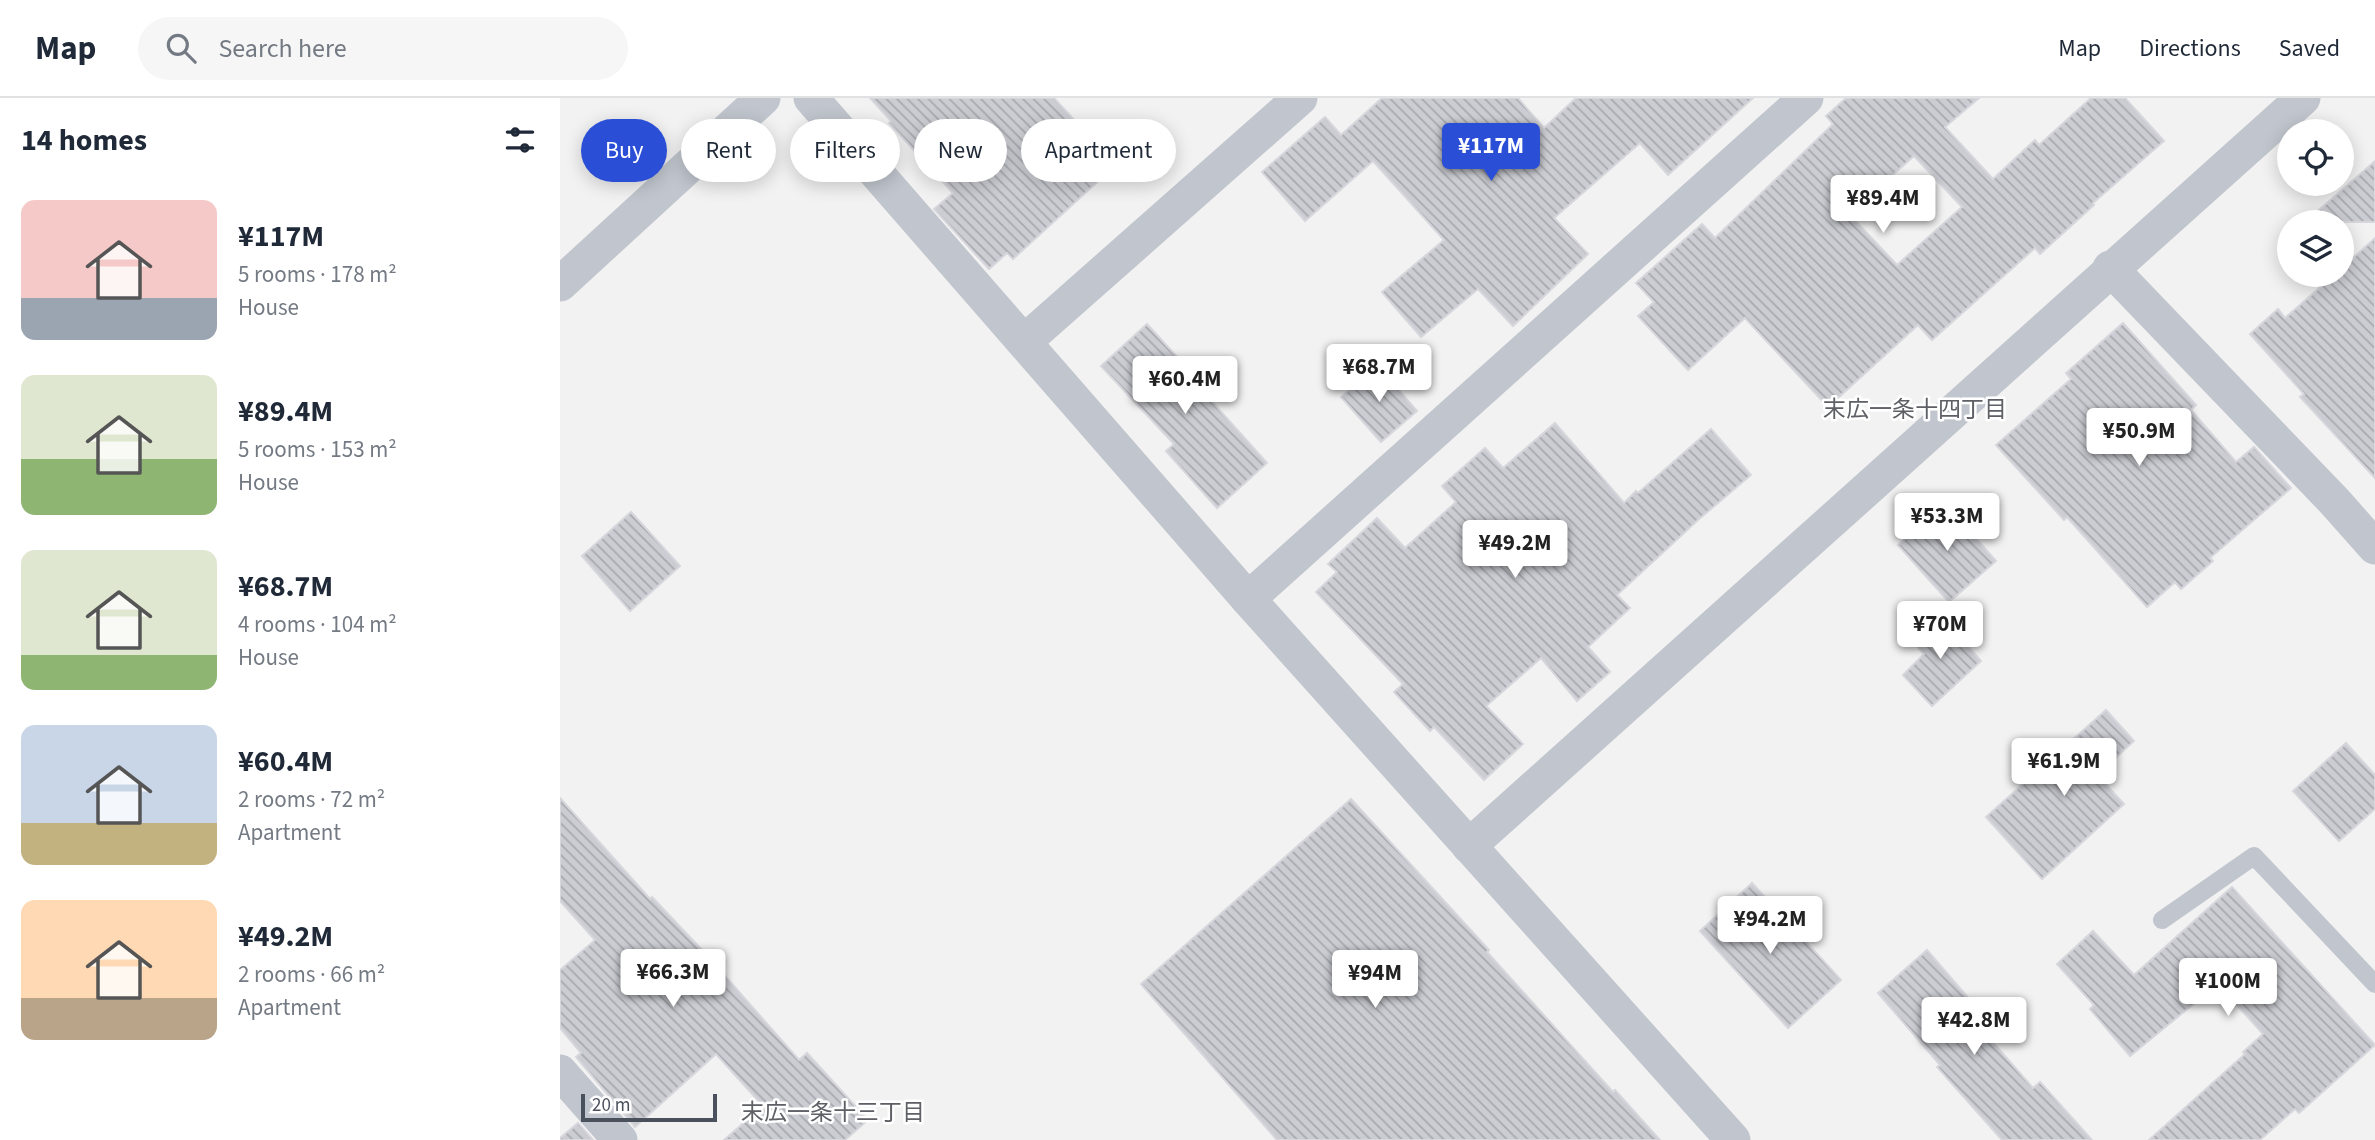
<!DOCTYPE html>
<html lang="en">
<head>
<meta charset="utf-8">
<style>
	:root { --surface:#fff; --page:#f6f6f7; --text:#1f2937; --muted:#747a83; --line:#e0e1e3; --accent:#2a4ed5 }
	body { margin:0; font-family:"Source Sans 3","Noto Sans JP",sans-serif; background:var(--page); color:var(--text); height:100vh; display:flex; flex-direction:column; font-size:26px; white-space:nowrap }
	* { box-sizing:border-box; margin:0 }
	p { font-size:23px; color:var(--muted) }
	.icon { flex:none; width:38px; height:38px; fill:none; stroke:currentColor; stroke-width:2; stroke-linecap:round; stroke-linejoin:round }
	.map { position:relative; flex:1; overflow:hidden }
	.sheet { display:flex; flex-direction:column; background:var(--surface); width:560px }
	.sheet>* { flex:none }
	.hud { position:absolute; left:21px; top:21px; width:665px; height:63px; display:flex; gap:14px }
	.controls { position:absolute; left:1717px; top:21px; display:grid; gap:14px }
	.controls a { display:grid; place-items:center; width:77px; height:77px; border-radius:50%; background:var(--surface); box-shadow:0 4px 18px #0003; font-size:35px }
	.scale { position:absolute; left:21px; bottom:18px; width:136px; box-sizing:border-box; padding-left:7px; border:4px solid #4b505d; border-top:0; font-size:19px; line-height:24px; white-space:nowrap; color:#4b505d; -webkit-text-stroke:5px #fff; paint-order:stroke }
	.price { position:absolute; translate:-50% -60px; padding:0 16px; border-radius:7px; background:#fff; color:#222; font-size:23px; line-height:46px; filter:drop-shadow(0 2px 4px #0008) }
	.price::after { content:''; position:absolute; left:50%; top:42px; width:21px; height:16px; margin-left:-10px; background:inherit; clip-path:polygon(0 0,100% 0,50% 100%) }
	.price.on { background:var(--accent); color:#fff }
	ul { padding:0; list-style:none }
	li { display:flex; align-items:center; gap:21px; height:175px; padding:0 21px }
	li span { display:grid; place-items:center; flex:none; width:196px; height:140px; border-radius:14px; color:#555 }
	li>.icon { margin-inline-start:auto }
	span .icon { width:84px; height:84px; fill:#fffc; stroke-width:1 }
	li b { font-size:30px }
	h2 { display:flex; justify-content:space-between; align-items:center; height:84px; padding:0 21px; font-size:30px }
	.tag { padding:0 24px; border-radius:32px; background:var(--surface); box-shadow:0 4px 18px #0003; font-size:24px; line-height:63px }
	.tag.on { background:var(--accent); color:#fff }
	header { display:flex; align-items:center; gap:42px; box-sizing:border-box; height:98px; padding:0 35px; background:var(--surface); border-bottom:2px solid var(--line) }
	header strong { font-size:33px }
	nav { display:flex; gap:38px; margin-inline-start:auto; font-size:24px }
	.search { width:490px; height:63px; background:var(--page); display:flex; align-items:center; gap:18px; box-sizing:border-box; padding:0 24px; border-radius:38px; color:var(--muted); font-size:26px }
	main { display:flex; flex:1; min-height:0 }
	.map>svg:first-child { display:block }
</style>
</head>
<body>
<header>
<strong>Map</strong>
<div class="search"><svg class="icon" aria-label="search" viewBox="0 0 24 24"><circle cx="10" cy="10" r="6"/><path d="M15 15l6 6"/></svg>Search here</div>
<nav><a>Map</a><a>Directions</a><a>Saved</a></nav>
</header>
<main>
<section class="sheet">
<h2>14 homes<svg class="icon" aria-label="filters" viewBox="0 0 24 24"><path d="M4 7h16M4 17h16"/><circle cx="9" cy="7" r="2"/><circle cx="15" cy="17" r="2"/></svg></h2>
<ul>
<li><span style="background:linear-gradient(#f6c9c9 70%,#9aa5b1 0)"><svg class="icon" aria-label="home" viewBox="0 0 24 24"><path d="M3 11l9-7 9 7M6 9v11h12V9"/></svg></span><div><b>¥117M</b><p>5 rooms · 178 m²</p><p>House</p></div></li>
<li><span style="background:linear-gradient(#dfe7d0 60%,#8fb573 0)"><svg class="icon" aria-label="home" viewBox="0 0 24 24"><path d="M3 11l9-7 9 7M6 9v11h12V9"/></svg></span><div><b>¥89.4M</b><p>5 rooms · 153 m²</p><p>House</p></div></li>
<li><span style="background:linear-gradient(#dfe7d0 75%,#8fb573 0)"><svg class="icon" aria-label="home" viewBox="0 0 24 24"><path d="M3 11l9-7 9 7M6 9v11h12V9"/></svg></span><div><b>¥68.7M</b><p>4 rooms · 104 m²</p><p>House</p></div></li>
<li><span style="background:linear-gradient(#c9d6e8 70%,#c2b280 0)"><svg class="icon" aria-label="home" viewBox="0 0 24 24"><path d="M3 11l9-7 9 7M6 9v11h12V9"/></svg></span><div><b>¥60.4M</b><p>2 rooms · 72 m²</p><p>Apartment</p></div></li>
<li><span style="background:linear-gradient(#ffd9b3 70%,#b9a48a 0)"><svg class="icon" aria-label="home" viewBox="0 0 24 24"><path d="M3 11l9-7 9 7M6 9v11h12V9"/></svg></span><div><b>¥49.2M</b><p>2 rooms · 66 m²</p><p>Apartment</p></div></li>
</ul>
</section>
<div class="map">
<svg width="1815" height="1042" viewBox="0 0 1815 1042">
	<defs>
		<pattern id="building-back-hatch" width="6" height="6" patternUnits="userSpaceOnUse" patternTransform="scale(1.75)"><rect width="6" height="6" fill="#cccdd3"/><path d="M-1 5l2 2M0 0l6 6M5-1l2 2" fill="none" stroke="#a8a9ae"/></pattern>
	</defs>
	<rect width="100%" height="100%" fill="#f3f2f2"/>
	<g fill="url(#building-back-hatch)" stroke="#d6d6dc" stroke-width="2" fill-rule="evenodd">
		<polygon points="310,0 494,0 556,67 453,161 447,155 429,171 374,111 393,95 329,25 331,23"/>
		<polygon points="822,0 958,0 984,30 1016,0 1193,0 1108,77 1080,45 994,120 1028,156 953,228 918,191 861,239 822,194 884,142 813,63 745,123 702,74 765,19 781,37"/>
		<path d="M1286,0H1419L1385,29L1433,81L1475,42L1479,47L1531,0H1565L1604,43L1533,105L1534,107L1480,156L1475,150L1372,242L1358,227L1268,309L1185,220L1128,272L1078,218L1094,204L1076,185L1142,126L1155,140L1273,26L1266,18ZM1354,58L1402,109L1337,167L1289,116Z"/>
		<polygon points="1815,63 1815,124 1745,124"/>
		<polygon points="1815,140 1815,380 1740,299 1744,296 1690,236 1718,211 1725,220 1774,177 1782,177 1782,170"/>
		<polygon points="1563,225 1636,307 1631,312 1676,364 1694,349 1731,390 1650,460 1653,463 1621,491 1615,484 1587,509 1507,419 1504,422 1436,347 1511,281 1506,275"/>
		<polygon points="587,226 640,284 637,287 707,365 657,410 606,353 614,346 541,268"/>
		<polygon points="817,267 857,313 821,344 781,299"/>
		<polygon points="995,325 1064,405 1076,393 1078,395 1151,331 1191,377 1138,422 1057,497 1070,510 1028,549 1050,574 1017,603 981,560 926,608 963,646 924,682 874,629 870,633 834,594 843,586 756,494 777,474 768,466 817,420 845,450 896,404 882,388 925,350 943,370"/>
		<polygon points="1385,405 1436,463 1389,504 1338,447"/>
		<polygon points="71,414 120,468 70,513 22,458"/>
		<polygon points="1379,516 1421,563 1372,608 1343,577 1364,556 1351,542"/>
		<polygon points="1546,612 1574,643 1537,677 1564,706 1482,781 1426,719"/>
		<polygon points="1786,645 1815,677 1815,711 1779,743 1733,693"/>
		<polygon points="0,700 90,801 92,799 144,854 239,962 247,955 308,1022 285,1042 164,1042 203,1008 156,956 75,1029 16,959 21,955 0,930 0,872 35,842 0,803"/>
		<polygon points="791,701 929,852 927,854 1053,994 1055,992 1100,1042 717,1042 581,886"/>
		<polygon points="1192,785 1281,882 1228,930 1140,833"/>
		<polygon points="1672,789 1815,947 1739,1015 1735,1011 1700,1042 1589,1042 1685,956 1683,954 1703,936 1658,886 1570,958 1530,911 1534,907 1497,866 1533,833 1574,877"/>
		<polygon points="1367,852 1423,917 1415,924 1473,990 1480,984 1532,1042 1442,1042 1377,969 1380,967 1318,895"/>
		<polygon points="18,1025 33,1042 0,1042 0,1040"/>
	</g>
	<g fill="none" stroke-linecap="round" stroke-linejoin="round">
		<polyline stroke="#c1c6ce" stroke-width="18" points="1602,822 1694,758 1815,886"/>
		<g stroke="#c1c6ce" stroke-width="35">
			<polyline points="251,0 688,501 1173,1042"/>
			<polyline points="1550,170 1775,404 1815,449"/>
			<polyline points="0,186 203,0"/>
			<polyline points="464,244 740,0"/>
			<polyline points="688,501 1246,0"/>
			<polyline points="909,748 1743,0"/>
			<polyline points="0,974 60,1042"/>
		</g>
	</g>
	<g text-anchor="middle" stroke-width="5" stroke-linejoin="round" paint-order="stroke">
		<g font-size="23" fill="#5e6066" stroke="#fff">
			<text x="1355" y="319">末広一条十四丁目</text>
			<text x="273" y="1022">末広一条十三丁目</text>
		</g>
	</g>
</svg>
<div class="controls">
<a><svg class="icon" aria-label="locate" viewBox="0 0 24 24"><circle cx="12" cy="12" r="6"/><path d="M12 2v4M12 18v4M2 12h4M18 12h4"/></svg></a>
<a><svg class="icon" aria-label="layers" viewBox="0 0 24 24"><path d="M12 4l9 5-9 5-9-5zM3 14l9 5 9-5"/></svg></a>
</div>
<div class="scale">20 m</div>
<b class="price on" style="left:931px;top:85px">¥117M</b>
<b class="price" style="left:1323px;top:137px">¥89.4M</b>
<b class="price" style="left:819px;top:306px">¥68.7M</b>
<b class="price" style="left:625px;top:318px">¥60.4M</b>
<b class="price" style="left:1579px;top:370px">¥50.9M</b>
<b class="price" style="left:1387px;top:455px">¥53.3M</b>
<b class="price" style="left:955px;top:482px">¥49.2M</b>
<b class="price" style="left:1380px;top:563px">¥70M</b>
<b class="price" style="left:1504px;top:700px">¥61.9M</b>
<b class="price" style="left:1210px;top:858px">¥94.2M</b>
<b class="price" style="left:113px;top:911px">¥66.3M</b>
<b class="price" style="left:815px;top:912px">¥94M</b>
<b class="price" style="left:1668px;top:920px">¥100M</b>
<b class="price" style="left:1414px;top:959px">¥42.8M</b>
<div class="hud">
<a class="tag on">Buy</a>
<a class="tag">Rent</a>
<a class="tag">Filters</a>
<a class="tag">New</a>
<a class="tag">Apartment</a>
</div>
</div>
</main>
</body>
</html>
